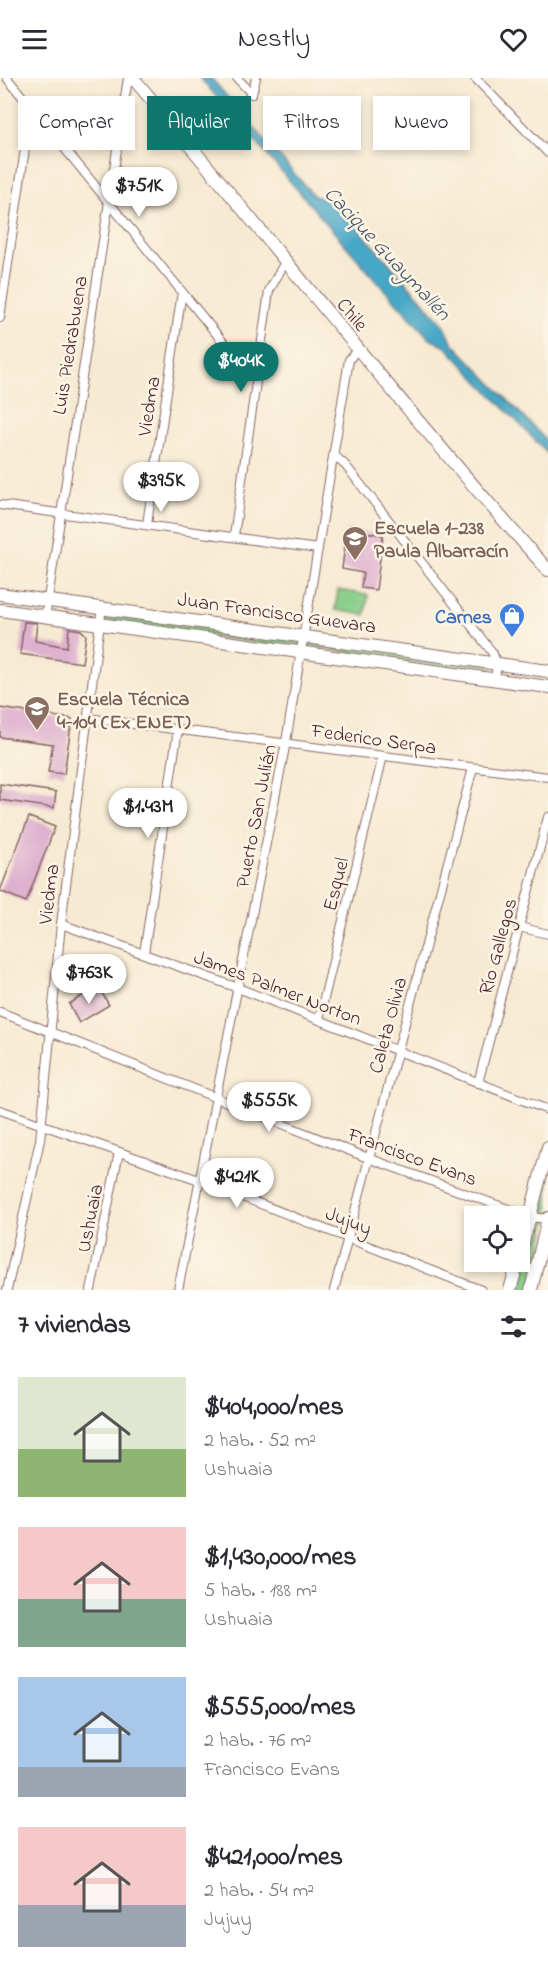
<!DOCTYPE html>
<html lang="es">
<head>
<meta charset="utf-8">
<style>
	:root { --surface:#fff; --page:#f7f7f7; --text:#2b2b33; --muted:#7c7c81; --accent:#0f766e }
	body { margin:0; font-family:"Indie Flower",sans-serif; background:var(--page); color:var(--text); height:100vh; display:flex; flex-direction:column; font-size:22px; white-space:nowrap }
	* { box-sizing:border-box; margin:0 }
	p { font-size:20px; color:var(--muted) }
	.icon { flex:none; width:33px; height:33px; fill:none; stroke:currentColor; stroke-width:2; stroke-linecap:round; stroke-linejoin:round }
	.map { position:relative; height:1212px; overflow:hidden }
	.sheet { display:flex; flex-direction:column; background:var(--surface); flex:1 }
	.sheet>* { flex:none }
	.guide { position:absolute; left:18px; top:18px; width:513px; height:54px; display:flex; gap:12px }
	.controls { position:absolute; left:464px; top:1128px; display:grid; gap:12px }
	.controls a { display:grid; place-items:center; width:66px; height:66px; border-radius:0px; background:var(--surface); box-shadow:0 3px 9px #0003; font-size:30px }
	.price { position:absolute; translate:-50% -51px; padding:0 14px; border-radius:21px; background:#fff; color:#222; font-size:20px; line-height:39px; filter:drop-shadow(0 2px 3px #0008) }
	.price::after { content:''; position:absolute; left:50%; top:36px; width:18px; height:14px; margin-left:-9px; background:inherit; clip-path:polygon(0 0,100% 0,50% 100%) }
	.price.selected { background:var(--accent); color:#fff }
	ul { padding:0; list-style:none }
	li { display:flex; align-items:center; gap:18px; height:150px; padding:0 18px }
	li span { display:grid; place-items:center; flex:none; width:168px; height:120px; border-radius:0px; color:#555 }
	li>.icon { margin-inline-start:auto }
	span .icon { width:72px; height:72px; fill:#fffc; stroke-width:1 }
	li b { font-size:26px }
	h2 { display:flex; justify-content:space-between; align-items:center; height:72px; padding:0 18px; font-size:26px }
	.pill { padding:0 21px; border-radius:0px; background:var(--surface); box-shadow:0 3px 9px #0003; font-size:21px; line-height:54px }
	.pill.selected { background:var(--accent); color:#fff }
	header { display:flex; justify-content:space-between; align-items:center; height:78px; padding:0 18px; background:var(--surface); font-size:27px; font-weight:600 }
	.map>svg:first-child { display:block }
</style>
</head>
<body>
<header><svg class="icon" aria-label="menu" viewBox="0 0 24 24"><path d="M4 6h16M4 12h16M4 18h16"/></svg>Nestly<svg class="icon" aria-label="heart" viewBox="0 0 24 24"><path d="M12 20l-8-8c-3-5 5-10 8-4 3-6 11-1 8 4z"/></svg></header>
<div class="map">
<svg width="548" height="1212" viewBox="0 0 548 1212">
	<rect width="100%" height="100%" fill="#fcf5e5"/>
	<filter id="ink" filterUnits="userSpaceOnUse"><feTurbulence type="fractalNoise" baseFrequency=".0167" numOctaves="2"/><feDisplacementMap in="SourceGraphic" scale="12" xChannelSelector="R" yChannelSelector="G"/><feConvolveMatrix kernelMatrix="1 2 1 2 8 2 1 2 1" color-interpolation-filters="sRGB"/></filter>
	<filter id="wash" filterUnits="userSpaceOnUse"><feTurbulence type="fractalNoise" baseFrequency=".008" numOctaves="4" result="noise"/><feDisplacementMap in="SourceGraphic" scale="24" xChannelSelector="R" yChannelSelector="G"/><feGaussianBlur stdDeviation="1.35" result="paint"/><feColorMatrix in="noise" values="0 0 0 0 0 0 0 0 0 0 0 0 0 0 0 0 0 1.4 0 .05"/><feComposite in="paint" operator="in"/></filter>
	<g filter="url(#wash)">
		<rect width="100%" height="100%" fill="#f6ead2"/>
		<g fill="#87ce89" stroke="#68765a" stroke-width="1.5">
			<polygon points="338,512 368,517 365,537 335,532"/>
			<polygon points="105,535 300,563 299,571 103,543"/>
			<polygon points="305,559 491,586 490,598 305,567"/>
			<polygon points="548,1069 548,1140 531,1212 510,1212"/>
		</g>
		<polygon fill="#46a7c6" stroke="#486378" stroke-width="1.5" points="200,0 211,0 314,118 334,123 444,247 453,265 548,364 548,376 446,269 430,261 381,208"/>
		<g id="blocks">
			<g fill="#deb1cf">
				<polygon points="347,451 383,457 376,512 361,510 363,495 342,491"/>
				<polygon points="24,544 37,545 35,563 67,569 69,550 81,552 86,557 82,585 20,576"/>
				<polygon points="0,630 72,641 64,696 48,694 53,666 0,659"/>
				<polygon points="0,706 56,714 54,730 0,722"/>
				<polygon points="29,739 55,749 26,824 0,813"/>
				<polygon points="98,908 109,927 79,945 69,926"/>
			</g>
		</g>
	</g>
	<g filter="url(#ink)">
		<use href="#blocks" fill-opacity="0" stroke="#866665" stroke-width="1.5"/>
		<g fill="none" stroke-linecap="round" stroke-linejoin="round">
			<defs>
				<g id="street">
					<polyline points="7,0 246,292 257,297"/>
					<polyline points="237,0 252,16"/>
					<polyline points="475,0 548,75"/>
					<polyline points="252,16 256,0"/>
					<polyline points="0,240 31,30"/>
					<polyline points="334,377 346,388 492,574 497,586 495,602"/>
					<polyline points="0,427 318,471"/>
					<polyline points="147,446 182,214"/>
					<polyline points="234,458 269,213 285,184"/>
					<polyline points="45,540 128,0"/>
					<polyline points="87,640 548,699"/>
					<polyline points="61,846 238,910 548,1032"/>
					<polyline points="519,849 548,856"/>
					<polyline points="144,875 178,651"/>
					<polyline points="0,934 368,1080 530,1139 548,1141"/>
					<polyline points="319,941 383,678"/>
					<polyline points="478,1005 548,739"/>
					<polyline points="0,1032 199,1102 481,1212"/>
					<polyline points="7,1212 40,1062 61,846 102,529"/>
					<polyline points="91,1212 119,1074"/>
					<polyline points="178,1212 286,664 349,282 357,271"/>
					<polyline points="334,1212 473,690"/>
				</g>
				<g id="secondary">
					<path d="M133,0C272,163 404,333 548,492"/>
					<polyline points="0,516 548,593"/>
					<polyline points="0,532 548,609"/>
					<polyline points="519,1180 548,1069"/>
					<polyline points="510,1212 518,1184"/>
					<polyline points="531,1212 548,1140"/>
				</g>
			</defs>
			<use href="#street" stroke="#866665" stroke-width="10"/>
			<use href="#secondary" stroke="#866665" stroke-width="14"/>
			<use href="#street" stroke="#fff" stroke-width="8"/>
			<use href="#secondary" stroke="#fff" stroke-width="12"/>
		</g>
	</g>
	<defs>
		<symbol id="school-pin" viewBox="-11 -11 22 30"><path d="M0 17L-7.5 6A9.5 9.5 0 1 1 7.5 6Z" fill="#8d6e63" stroke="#fcf5e5"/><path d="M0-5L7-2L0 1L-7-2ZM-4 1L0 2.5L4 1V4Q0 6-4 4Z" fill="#fff"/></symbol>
		<symbol id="shop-pin" viewBox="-11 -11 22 30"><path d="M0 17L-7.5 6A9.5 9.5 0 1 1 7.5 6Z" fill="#3f7fe0" stroke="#fcf5e5"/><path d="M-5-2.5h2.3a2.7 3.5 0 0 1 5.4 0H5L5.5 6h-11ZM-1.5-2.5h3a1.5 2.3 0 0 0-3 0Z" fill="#fff"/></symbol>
	</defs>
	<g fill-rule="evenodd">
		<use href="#school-pin" x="340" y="446" width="30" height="40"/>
		<use href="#shop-pin" x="497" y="523" width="30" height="40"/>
		<use href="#school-pin" x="22" y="616" width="30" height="40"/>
	</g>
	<g text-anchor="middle" stroke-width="5" stroke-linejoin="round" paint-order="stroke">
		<g font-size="20" fill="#4a1f2b" stroke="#fcf5e5">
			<text transform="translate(353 236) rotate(50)" y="7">Chile</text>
			<text transform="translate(69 267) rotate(-81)" y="7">Luis Piedrabuena</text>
			<text transform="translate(148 328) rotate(-81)" y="7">Viedma</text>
			<text transform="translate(277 534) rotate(8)" y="7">Juan Francisco Guevara</text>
			<text transform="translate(374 660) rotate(8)" y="7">Federico Serpa</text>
			<text transform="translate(255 738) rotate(-79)" y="7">Puerto San Julián</text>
			<text transform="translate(335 806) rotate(-76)" y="7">Esquel</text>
			<text transform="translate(48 816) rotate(-83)" y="7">Viedma</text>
			<text transform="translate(497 868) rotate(-75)" y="7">Río Gallegos</text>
			<text transform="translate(278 909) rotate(21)" y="7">James Palmer Norton</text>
			<text transform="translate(387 947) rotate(-75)" y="7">Caleta Olivia</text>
			<text transform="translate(413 1078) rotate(20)" y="7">Francisco Evans</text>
			<text transform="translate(89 1140) rotate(-79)" y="7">Ushuaia</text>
			<text transform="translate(349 1142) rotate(21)" y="7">Jujuy</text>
		</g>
		<g font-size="20" font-weight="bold" fill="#785e54" stroke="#fcf5e5" text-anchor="start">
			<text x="374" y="456">Escuela 1-238<tspan x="374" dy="23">Paula Albarracín</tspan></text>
			<text x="57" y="627">Escuela Técnica<tspan x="57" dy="23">4-104 (Ex ENET)</tspan></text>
		</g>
		<g font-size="20" font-weight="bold" fill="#366cbe" stroke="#fcf5e5" text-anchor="end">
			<text x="492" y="545">Carnes</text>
		</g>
		<g font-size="21" font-style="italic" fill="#485569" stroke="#fcf5e5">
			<text transform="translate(388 175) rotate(47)" y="7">Cacique Guaymallén</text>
		</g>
	</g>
</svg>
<div class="controls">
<a><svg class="icon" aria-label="locate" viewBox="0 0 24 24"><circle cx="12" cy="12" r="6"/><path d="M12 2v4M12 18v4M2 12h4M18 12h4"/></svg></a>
</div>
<b class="price" style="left:139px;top:140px">$751K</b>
<b class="price selected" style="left:241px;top:315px">$404K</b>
<b class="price" style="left:161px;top:435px">$395K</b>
<b class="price" style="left:148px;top:761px">$1.43M</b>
<b class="price" style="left:89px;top:927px">$763K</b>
<b class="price" style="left:269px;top:1055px">$555K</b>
<b class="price" style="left:237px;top:1131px">$421K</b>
<div class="guide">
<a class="pill">Comprar</a>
<a class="pill selected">Alquilar</a>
<a class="pill">Filtros</a>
<a class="pill">Nuevo</a>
</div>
</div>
<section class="sheet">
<h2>7 viviendas<svg class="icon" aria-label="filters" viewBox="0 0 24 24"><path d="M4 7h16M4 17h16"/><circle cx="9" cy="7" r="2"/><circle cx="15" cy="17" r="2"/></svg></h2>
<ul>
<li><span style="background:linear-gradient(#dfe7d0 60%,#8fb573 0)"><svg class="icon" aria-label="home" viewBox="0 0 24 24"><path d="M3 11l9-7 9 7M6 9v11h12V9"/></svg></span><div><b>$404,000/mes</b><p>2 hab. · 52 m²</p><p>Ushuaia</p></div></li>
<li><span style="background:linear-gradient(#f6c9c9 60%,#7fa58c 0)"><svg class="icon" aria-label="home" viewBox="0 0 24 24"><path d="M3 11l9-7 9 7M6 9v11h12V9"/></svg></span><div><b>$1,430,000/mes</b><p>5 hab. · 188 m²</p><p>Ushuaia</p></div></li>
<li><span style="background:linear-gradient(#a9c7e8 75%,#9aa5b1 0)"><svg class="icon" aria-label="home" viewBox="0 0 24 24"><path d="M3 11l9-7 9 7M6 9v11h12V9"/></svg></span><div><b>$555,000/mes</b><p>2 hab. · 76 m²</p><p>Francisco Evans</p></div></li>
<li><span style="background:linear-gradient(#f6c9c9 65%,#9aa5b1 0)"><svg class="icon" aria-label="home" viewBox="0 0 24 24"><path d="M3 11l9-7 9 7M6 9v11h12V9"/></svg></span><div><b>$421,000/mes</b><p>2 hab. · 54 m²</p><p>Jujuy</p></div></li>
</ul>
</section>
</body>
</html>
